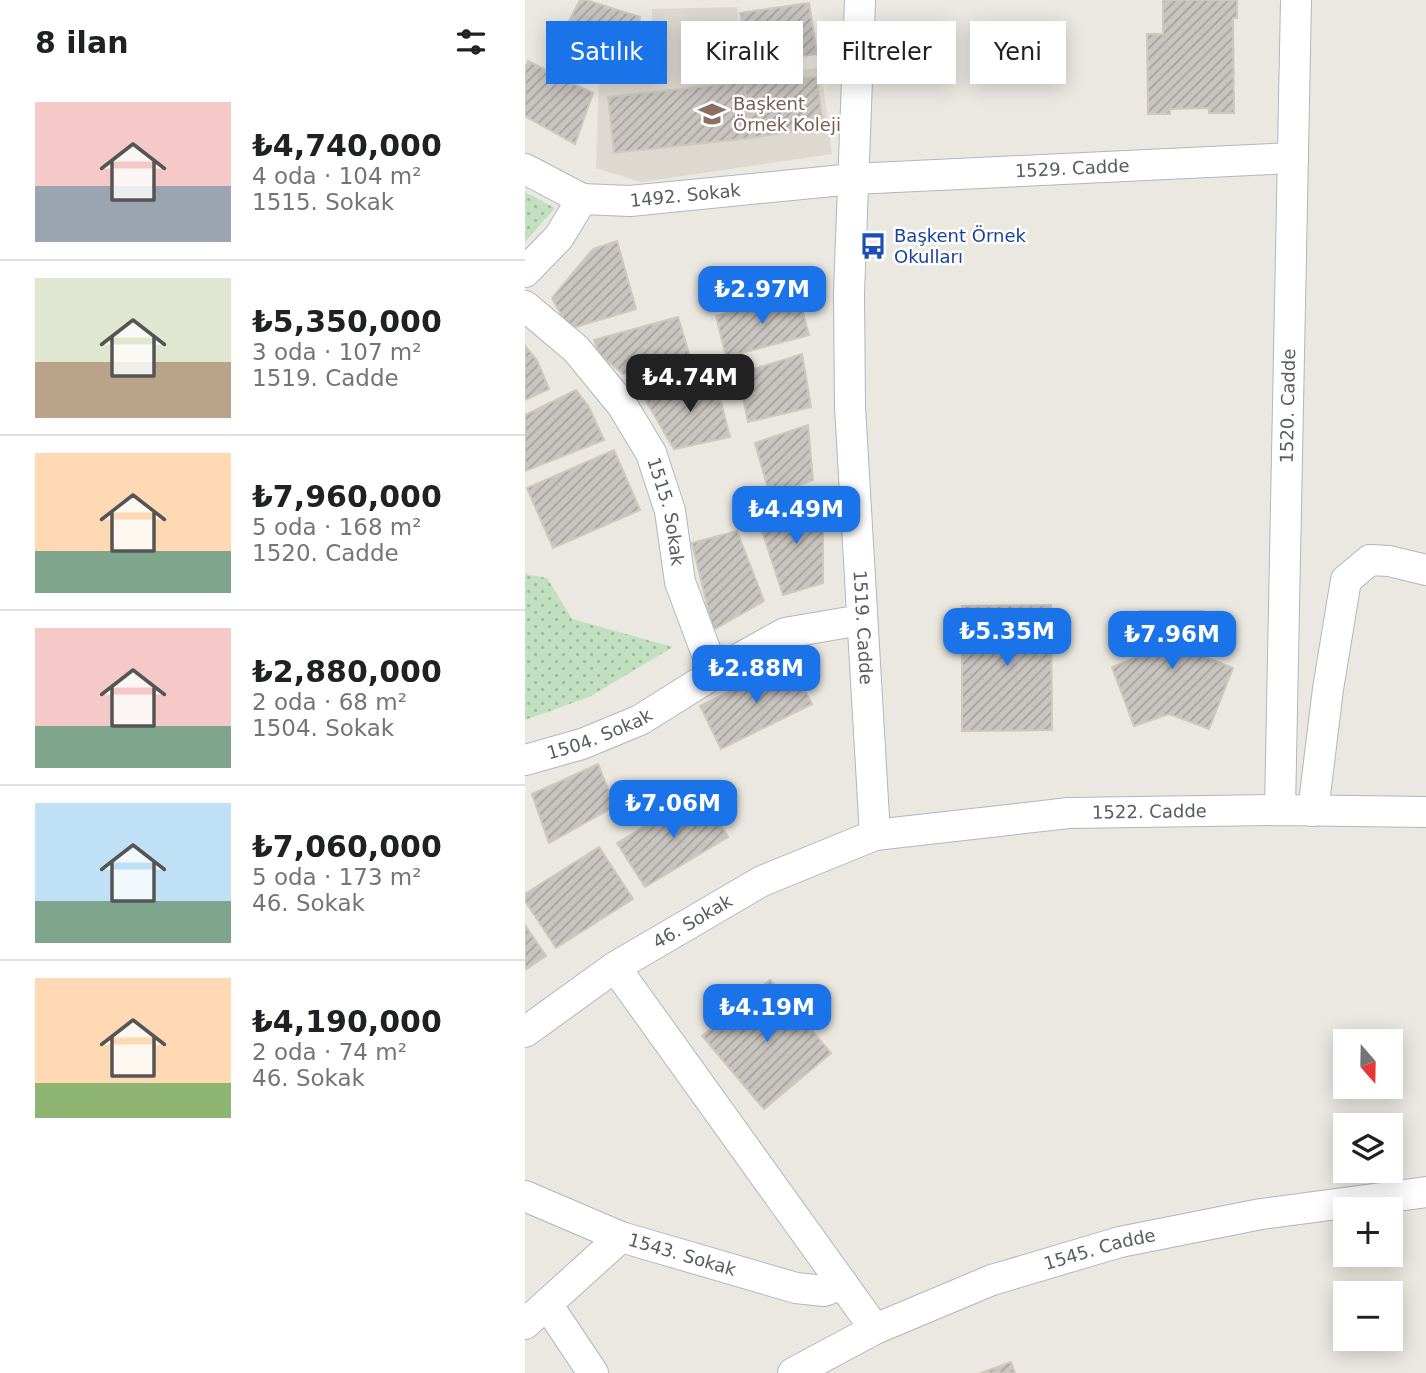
<!DOCTYPE html>
<html lang="tr">
<head>
<meta charset="utf-8">
<style>
	:root { --surface:#fff; --page:#f2f2f2; --text:#202124; --muted:#757577; --line:#e0e0e0; --accent:#1a73e8 }
	body { margin:0; font-family:"DejaVu Sans",sans-serif; background:var(--page); color:var(--text); height:100vh; display:flex; flex-direction:column; font-size:26px; white-space:nowrap }
	* { box-sizing:border-box; margin:0 }
	p { font-size:23px; color:var(--muted) }
	.icon { flex:none; width:38px; height:38px; fill:none; stroke:currentColor; stroke-width:2; stroke-linecap:round; stroke-linejoin:round }
	.map { position:relative; flex:1; overflow:hidden }
	.drawer { display:flex; flex-direction:column; background:var(--surface); width:525px }
	.drawer>* { flex:none }
	.guide { position:absolute; left:21px; top:21px; width:665px; height:63px; display:flex; gap:14px }
	.needle { width:46px; rotate:160deg }
	.controls { position:absolute; left:808px; top:1029px; display:grid; gap:14px }
	.controls a { display:grid; place-items:center; width:70px; height:70px; border-radius:0px; background:var(--surface); box-shadow:0 4px 18px #0003; font-size:35px }
	.price { position:absolute; translate:-50% -60px; padding:0 16px; border-radius:14px; background:var(--accent); color:#fff; font-size:23px; line-height:46px; filter:drop-shadow(0 2px 4px #0008) }
	.price::after { content:''; position:absolute; left:50%; top:42px; width:21px; height:16px; margin-left:-10px; background:inherit; clip-path:polygon(0 0,100% 0,50% 100%) }
	.price.active { background:#222; color:#fff }
	ul { padding:0; list-style:none }
	li { display:flex; align-items:center; gap:21px; height:175px; padding:0 35px }
	li+li { border-top:2px solid var(--line) }
	li span { display:grid; place-items:center; flex:none; width:196px; height:140px; border-radius:0px; color:#555 }
	li>.icon { margin-inline-start:auto }
	span .icon { width:84px; height:84px; fill:#fffc; stroke-width:1 }
	li b { font-size:30px }
	h2 { display:flex; justify-content:space-between; align-items:center; height:84px; padding:0 35px; font-size:30px }
	.pill { padding:0 24px; border-radius:0px; background:var(--surface); box-shadow:0 4px 18px #0003; font-size:24px; line-height:63px }
	.pill.active { background:var(--accent); color:#fff }
	main { display:flex; flex:1; min-height:0 }
	.map>svg:first-child { display:block }
</style>
</head>
<body>
<main>
<section class="drawer">
<h2>8 ilan<svg class="icon" aria-label="filters" viewBox="0 0 24 24"><path d="M4 7h16M4 17h16"/><circle cx="9" cy="7" r="2"/><circle cx="15" cy="17" r="2"/></svg></h2>
<ul>
<li><span style="background:linear-gradient(#f6c9c9 60%,#9aa5b1 0)"><svg class="icon" aria-label="home" viewBox="0 0 24 24"><path d="M3 11l9-7 9 7M6 9v11h12V9"/></svg></span><div><b>₺4,740,000</b><p>4 oda · 104 m²</p><p>1515. Sokak</p></div></li>
<li><span style="background:linear-gradient(#dfe7d0 60%,#b9a48a 0)"><svg class="icon" aria-label="home" viewBox="0 0 24 24"><path d="M3 11l9-7 9 7M6 9v11h12V9"/></svg></span><div><b>₺5,350,000</b><p>3 oda · 107 m²</p><p>1519. Cadde</p></div></li>
<li><span style="background:linear-gradient(#ffd9b3 70%,#7fa58c 0)"><svg class="icon" aria-label="home" viewBox="0 0 24 24"><path d="M3 11l9-7 9 7M6 9v11h12V9"/></svg></span><div><b>₺7,960,000</b><p>5 oda · 168 m²</p><p>1520. Cadde</p></div></li>
<li><span style="background:linear-gradient(#f6c9c9 70%,#7fa58c 0)"><svg class="icon" aria-label="home" viewBox="0 0 24 24"><path d="M3 11l9-7 9 7M6 9v11h12V9"/></svg></span><div><b>₺2,880,000</b><p>2 oda · 68 m²</p><p>1504. Sokak</p></div></li>
<li><span style="background:linear-gradient(#bfe0f5 70%,#7fa58c 0)"><svg class="icon" aria-label="home" viewBox="0 0 24 24"><path d="M3 11l9-7 9 7M6 9v11h12V9"/></svg></span><div><b>₺7,060,000</b><p>5 oda · 173 m²</p><p>46. Sokak</p></div></li>
<li><span style="background:linear-gradient(#ffd9b3 75%,#8fb573 0)"><svg class="icon" aria-label="home" viewBox="0 0 24 24"><path d="M3 11l9-7 9 7M6 9v11h12V9"/></svg></span><div><b>₺4,190,000</b><p>2 oda · 74 m²</p><p>46. Sokak</p></div></li>
</ul>
</section>
<div class="map">
<svg width="901" height="1373" viewBox="0 0 901 1373">
	<defs>
		<pattern id="park-dots" width="8" height="8" patternUnits="userSpaceOnUse" patternTransform="scale(1.75)"><rect width="8" height="8" fill="#c0e0bf"/><path d="M2 2h.1M6 6h.1" fill="none" stroke="#9fb99f" stroke-width="1.8" stroke-linecap="round"/></pattern>
		<pattern id="building-hatch" width="6" height="6" patternUnits="userSpaceOnUse" patternTransform="scale(1.75)"><rect width="6" height="6" fill="#c8c4c0"/><path d="M-1 1l2-2M0 6l6-6M5 7l2-2" fill="none" stroke="#a5a29f"/></pattern>
	</defs>
	<rect width="100%" height="100%" fill="#eae8e0"/>
	<polygon fill="#ddd9d1" points="212,7 219,74 296,68 307,154 116,182 71,168 74,74 126,75 127,9"/>
	<g fill="url(#park-dots)">
		<polygon points="0,192 30,208 0,242"/>
		<polygon points="0,574 22,578 47,619 148,647 64,697 0,720"/>
	</g>
	<g fill="url(#building-hatch)" stroke="#cec9bf" stroke-width="2">
		<polygon points="55,0 61,0 115,17 111,60 91,63 64,62 32,44"/>
		<polygon points="638,0 712,0 712,18 708,18 709,113 684,113 684,108 645,109 645,114 623,114 622,34 638,34"/>
		<polygon points="284,3 292,54 223,64 215,13"/>
		<polygon points="3,61 68,93 50,144 0,116 0,68"/>
		<polygon points="292,77 298,127 225,138 219,82"/>
		<polygon points="219,82 225,138 89,153 83,97"/>
		<polygon points="92,241 111,309 44,329 27,298 68,249"/>
		<polygon points="273,294 284,335 201,357 191,316"/>
		<polygon points="153,317 166,360 98,374 74,354 69,340"/>
		<polygon points="0,346 12,360 24,389 0,400"/>
		<polygon points="277,354 286,407 223,422 213,374"/>
		<polygon points="190,379 205,437 149,449 117,394"/>
		<polygon points="51,390 64,407 79,440 0,471 0,415"/>
		<polygon points="283,425 288,480 245,496 230,443"/>
		<polygon points="89,450 115,510 28,548 2,488"/>
		<polygon points="291,500 298,521 298,583 258,595 233,519"/>
		<polygon points="212,531 239,601 188,630 167,543"/>
		<polygon points="526,605 527,730 437,731 437,606"/>
		<polygon points="615,611 678,611 678,656 708,668 684,729 644,714 609,726 587,667 615,656"/>
		<polygon points="265,661 287,704 196,749 175,706"/>
		<polygon points="73,764 90,806 24,843 7,794"/>
		<polygon points="176,792 203,837 120,887 92,843"/>
		<polygon points="74,847 108,899 31,948 0,901 0,894"/>
		<polygon points="0,925 21,956 0,970"/>
		<polygon points="245,980 306,1053 239,1109 177,1036"/>
		<polygon points="486,1362 490,1373 456,1373"/>
	</g>
	<g fill="none" stroke-linecap="round" stroke-linejoin="round">
		<defs>
			<g id="minor">
				<path id="s1" d="M335,0L324,293L325,407L350,835"/>
				<path id="s2" d="M0,169L57,199L105,201L328,179L768,158"/>
				<polyline points="0,272 34,237 57,199"/>
				<path id="s3" d="M0,306L51,349L97,405L126,453L145,511L155,582L189,673"/>
				<path id="s4" d="M0,760L57,744L115,720L206,663L260,633L336,620"/>
				<path id="s5" d="M755,810L771,0"/>
				<polyline points="788,811 803,689 821,580 845,560 864,561 901,570"/>
				<polyline points="90,967 350,1329"/>
				<path id="s6" d="M0,1032L90,967L237,881L350,835L544,813L755,810L901,812"/>
				<path id="s7" d="M0,1196L96,1237L271,1288L299,1291L318,1284"/>
				<polyline points="22,1304 68,1373"/>
				<polyline points="0,1324 96,1237"/>
				<path id="s8" d="M268,1373L350,1329L467,1280L595,1242L736,1214L901,1192"/>
			</g>
		</defs>
		<use href="#minor" stroke="#b3b6ba" stroke-width="32"/>
		<use href="#minor" stroke="#fff" stroke-width="30"/>
	</g>
	<defs>
		<symbol id="school-bare" viewBox="-9 -9 18 18"><path d="M0-5L7-2L0 1L-7-2ZM-4 1L0 2.5L4 1V4Q0 6-4 4Z" fill="#8d6e63" stroke="#fff" stroke-width="2.5" paint-order="stroke"/></symbol>
		<symbol id="bus-bare" viewBox="-9 -9 18 18"><path d="M-5-6H5V4H4V6H2V4H-2V6H-4V4H-5ZM-3.5-4V0h7V-4ZM-3.5 1.2v1.5H-2V1.2ZM2 1.2v1.5H3.5V1.2Z" fill="#1a4fb4" stroke="#fff" stroke-width="2.5" paint-order="stroke"/></symbol>
	</defs>
	<g fill-rule="evenodd">
		<use href="#school-bare" x="168" y="95" width="38" height="38"/>
		<use href="#bus-bare" x="329" y="227" width="38" height="38"/>
	</g>
	<g text-anchor="middle" stroke-width="5" stroke-linejoin="round" paint-order="stroke">
		<g font-size="18" fill="#785e54" stroke="#fff" text-anchor="start">
			<text x="208" y="110">Başkent<tspan x="208" dy="21">Örnek Koleji</tspan></text>
		</g>
		<g font-size="18" fill="#595c60" stroke="#fff">
			<text dy="6" stroke="none"><textPath href="#s2" startOffset="556">1529. Cadde</textPath></text>
			<text dy="6" stroke="none"><textPath href="#s2" startOffset="168">1492. Sokak</textPath></text>
			<text dy="6" stroke="none"><textPath href="#s5" startOffset="404">1520. Cadde</textPath></text>
			<text dy="6" stroke="none"><textPath href="#s3" startOffset="256">1515. Sokak</textPath></text>
			<text dy="6" stroke="none"><textPath href="#s1" startOffset="628">1519. Cadde</textPath></text>
			<text dy="6" stroke="none"><textPath href="#s4" startOffset="79">1504. Sokak</textPath></text>
			<text dy="6" stroke="none"><textPath href="#s6" startOffset="679">1522. Cadde</textPath></text>
			<text dy="6" stroke="none"><textPath href="#s6" startOffset="201">46. Sokak</textPath></text>
			<text dy="6" stroke="none"><textPath href="#s8" startOffset="332">1545. Cadde</textPath></text>
			<text dy="6" stroke="none"><textPath href="#s7" startOffset="168">1543. Sokak</textPath></text>
		</g>
		<g font-size="18" fill="#164399" stroke="#fff" text-anchor="start">
			<text x="369" y="242">Başkent Örnek<tspan x="369" dy="21">Okulları</tspan></text>
		</g>
	</g>
</svg>
<div class="controls">
<a><svg class="needle" viewBox="-14 -14 28 28"><path d="M0-13l5 13h-10z" fill="#e53935"/><path d="M0 13l5-13h-10z" fill="#757577"/></svg></a>
<a><svg class="icon" aria-label="layers" viewBox="0 0 24 24"><path d="M12 4l9 5-9 5-9-5zM3 14l9 5 9-5"/></svg></a>
<a>+</a>
<a>−</a>
</div>
<b class="price" style="left:237px;top:326px">₺2.97M</b>
<b class="price active" style="left:165px;top:414px">₺4.74M</b>
<b class="price" style="left:271px;top:546px">₺4.49M</b>
<b class="price" style="left:482px;top:668px">₺5.35M</b>
<b class="price" style="left:647px;top:671px">₺7.96M</b>
<b class="price" style="left:231px;top:705px">₺2.88M</b>
<b class="price" style="left:148px;top:840px">₺7.06M</b>
<b class="price" style="left:242px;top:1044px">₺4.19M</b>
<div class="guide">
<a class="pill active">Satılık</a>
<a class="pill">Kiralık</a>
<a class="pill">Filtreler</a>
<a class="pill">Yeni</a>
</div>
</div>
</main>
</body>
</html>
